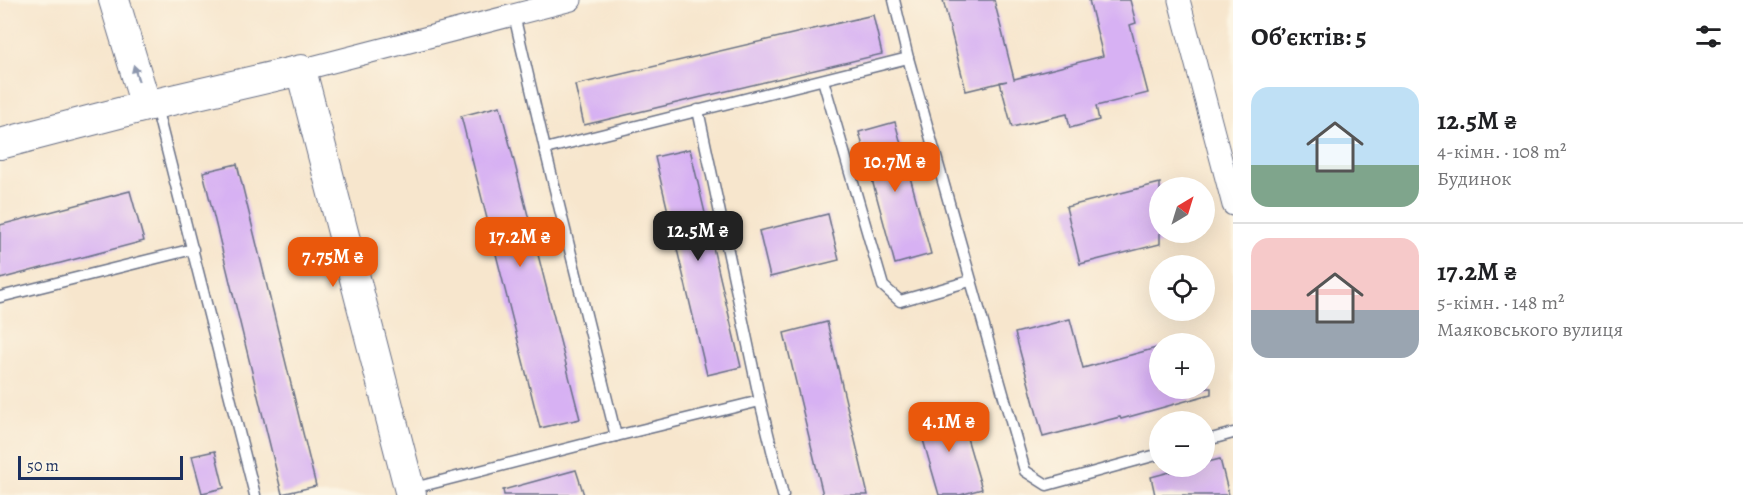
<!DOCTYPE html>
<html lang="uk">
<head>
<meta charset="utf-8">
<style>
	:root { --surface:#fff; --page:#f6f6f6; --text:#202124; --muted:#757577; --line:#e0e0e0; --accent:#ea580c }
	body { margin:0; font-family:Alegreya,serif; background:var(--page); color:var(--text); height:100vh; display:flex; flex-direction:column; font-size:22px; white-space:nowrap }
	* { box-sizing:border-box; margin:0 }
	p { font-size:20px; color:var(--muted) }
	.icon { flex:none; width:33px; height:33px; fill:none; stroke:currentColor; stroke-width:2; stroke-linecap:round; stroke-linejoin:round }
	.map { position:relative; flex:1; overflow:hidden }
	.sheet { display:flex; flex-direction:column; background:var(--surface); width:510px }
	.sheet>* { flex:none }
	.needle { width:39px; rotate:38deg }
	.tools { position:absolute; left:1149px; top:177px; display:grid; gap:12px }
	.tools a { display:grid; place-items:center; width:66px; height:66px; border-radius:50%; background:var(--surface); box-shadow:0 6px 24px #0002; font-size:30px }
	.scale { position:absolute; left:18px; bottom:15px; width:165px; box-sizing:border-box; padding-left:6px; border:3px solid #1b2f5e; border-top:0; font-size:16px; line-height:21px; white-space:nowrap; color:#1b2f5e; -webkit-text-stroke:4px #fcf5e5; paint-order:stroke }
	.price { position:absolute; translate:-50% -51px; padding:0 14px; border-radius:12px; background:var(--accent); color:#fff; font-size:20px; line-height:39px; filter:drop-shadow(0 2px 3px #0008) }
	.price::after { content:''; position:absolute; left:50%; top:36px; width:18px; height:14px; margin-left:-9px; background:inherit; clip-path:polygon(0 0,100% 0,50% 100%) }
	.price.selected { background:#222; color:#fff }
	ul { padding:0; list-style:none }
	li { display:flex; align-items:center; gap:18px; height:150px; padding:0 18px }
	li+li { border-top:2px solid var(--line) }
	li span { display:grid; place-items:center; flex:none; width:168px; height:120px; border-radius:18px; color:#555 }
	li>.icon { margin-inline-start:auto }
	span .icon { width:72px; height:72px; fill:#fffc; stroke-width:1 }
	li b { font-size:26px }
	h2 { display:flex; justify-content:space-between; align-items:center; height:72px; padding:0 18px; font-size:26px }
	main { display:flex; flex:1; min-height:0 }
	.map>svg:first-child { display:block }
</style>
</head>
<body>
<main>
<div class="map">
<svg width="1233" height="495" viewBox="0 0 1233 495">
	<rect width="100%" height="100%" fill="#fcf5e5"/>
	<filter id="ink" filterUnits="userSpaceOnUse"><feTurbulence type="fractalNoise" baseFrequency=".0167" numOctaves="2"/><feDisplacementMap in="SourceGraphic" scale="12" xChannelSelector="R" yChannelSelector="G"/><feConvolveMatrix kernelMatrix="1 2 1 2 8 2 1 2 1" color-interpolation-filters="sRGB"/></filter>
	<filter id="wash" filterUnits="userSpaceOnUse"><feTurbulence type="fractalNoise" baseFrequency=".008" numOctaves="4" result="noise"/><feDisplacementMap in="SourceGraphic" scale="24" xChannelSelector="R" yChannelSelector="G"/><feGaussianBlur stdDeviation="1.35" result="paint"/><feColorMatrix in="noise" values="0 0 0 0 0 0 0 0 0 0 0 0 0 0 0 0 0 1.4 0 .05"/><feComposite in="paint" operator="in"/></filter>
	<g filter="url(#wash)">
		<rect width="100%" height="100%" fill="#f7e6cd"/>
		<g id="blocks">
			<g fill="#d7b1f3">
				<polygon points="943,0 994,0 1014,79 1103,56 1089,0 1130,0 1136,23 1130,25 1148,93 1096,106 1099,120 1070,128 1067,114 1012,127 1000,82 1007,81 966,91"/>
				<polygon points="873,15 882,54 584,125 575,85"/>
				<polygon points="500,106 580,419 540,428 461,116"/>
				<polygon points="895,122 931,254 895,264 859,132"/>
				<polygon points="690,149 741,367 707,375 655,157"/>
				<polygon points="237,164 316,486 282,494 203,172"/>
				<polygon points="1160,183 1160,244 1080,264 1066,207"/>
				<polygon points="130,191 144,241 0,279 0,225"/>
				<polygon points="828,214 839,260 770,277 759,231"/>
				<polygon points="1070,319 1083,368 1160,347 1160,388 1211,388 1211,394 1121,419 1120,417 1043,437 1015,333"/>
				<polygon points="827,322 868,495 823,495 784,333"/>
				<polygon points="958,407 982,489 960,495 939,495 917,419"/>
				<polygon points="215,451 224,488 202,493 192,456"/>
				<polygon points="1220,459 1229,495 1155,495 1151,477 1192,466 1204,466 1204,463"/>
				<polygon points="576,470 584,495 504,495 503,490"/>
			</g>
		</g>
	</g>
	<g filter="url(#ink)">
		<use href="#blocks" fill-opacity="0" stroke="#686f85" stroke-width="1.5"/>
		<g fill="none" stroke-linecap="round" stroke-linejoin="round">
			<defs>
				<g id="lane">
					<polyline points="514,15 545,149 908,58 894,0"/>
					<polyline points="908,58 1025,471 1047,485 1160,454"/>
					<polyline points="823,80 883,286 900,301 970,281"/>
					<polyline points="156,107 255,495"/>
					<polyline points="698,110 760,401"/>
					<polyline points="545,149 616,436 760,401 783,495"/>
					<polyline points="0,297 193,249"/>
					<polyline points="1204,441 1233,433"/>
					<polyline points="410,489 616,436"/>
				</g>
				<g id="street">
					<polyline points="1179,0 1233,205"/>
					<polyline points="301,70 571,0"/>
				</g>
				<g id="secondary">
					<polyline points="114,0 146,106 301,70 411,495"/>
					<polyline points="0,144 146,106"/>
				</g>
			</defs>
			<use href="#lane" stroke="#686f85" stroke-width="13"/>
			<use href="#street" stroke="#686f85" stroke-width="23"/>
			<use href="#secondary" stroke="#686f85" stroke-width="32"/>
			<use href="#lane" stroke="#fff" stroke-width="10"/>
			<use href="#street" stroke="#fff" stroke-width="21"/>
			<use href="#secondary" stroke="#fff" stroke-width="30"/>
		</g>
		<defs><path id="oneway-solid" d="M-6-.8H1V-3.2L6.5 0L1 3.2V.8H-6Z" transform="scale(1.5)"/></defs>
		<use fill="#8d97ae" href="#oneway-solid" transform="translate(136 73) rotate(-107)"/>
	</g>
</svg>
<div class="tools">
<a><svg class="needle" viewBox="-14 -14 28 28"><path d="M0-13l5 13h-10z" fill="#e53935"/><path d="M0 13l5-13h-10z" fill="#757577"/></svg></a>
<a><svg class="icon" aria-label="locate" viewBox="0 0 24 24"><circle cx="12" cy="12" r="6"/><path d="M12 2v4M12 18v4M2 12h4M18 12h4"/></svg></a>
<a>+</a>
<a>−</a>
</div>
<div class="scale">50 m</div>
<b class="price" style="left:895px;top:193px">10.7M ₴</b>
<b class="price selected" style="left:698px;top:262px">12.5M ₴</b>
<b class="price" style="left:520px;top:268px">17.2M ₴</b>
<b class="price" style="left:333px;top:288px">7.75M ₴</b>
<b class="price" style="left:949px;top:453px">4.1M ₴</b>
</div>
<section class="sheet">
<h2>Об’єктів: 5<svg class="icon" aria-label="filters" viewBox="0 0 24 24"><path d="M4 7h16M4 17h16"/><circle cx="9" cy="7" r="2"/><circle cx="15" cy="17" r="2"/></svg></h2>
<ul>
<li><span style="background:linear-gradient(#bfe0f5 65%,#7fa58c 0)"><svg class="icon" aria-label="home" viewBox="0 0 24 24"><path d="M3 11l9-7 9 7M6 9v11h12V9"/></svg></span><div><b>12.5M ₴</b><p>4-кімн. · 108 m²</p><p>Будинок</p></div></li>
<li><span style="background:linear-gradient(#f6c9c9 60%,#9aa5b1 0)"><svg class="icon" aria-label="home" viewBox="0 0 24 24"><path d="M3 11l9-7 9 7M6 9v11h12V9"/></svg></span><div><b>17.2M ₴</b><p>5-кімн. · 148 m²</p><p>Маяковського вулиця</p></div></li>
</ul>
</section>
</main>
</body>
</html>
